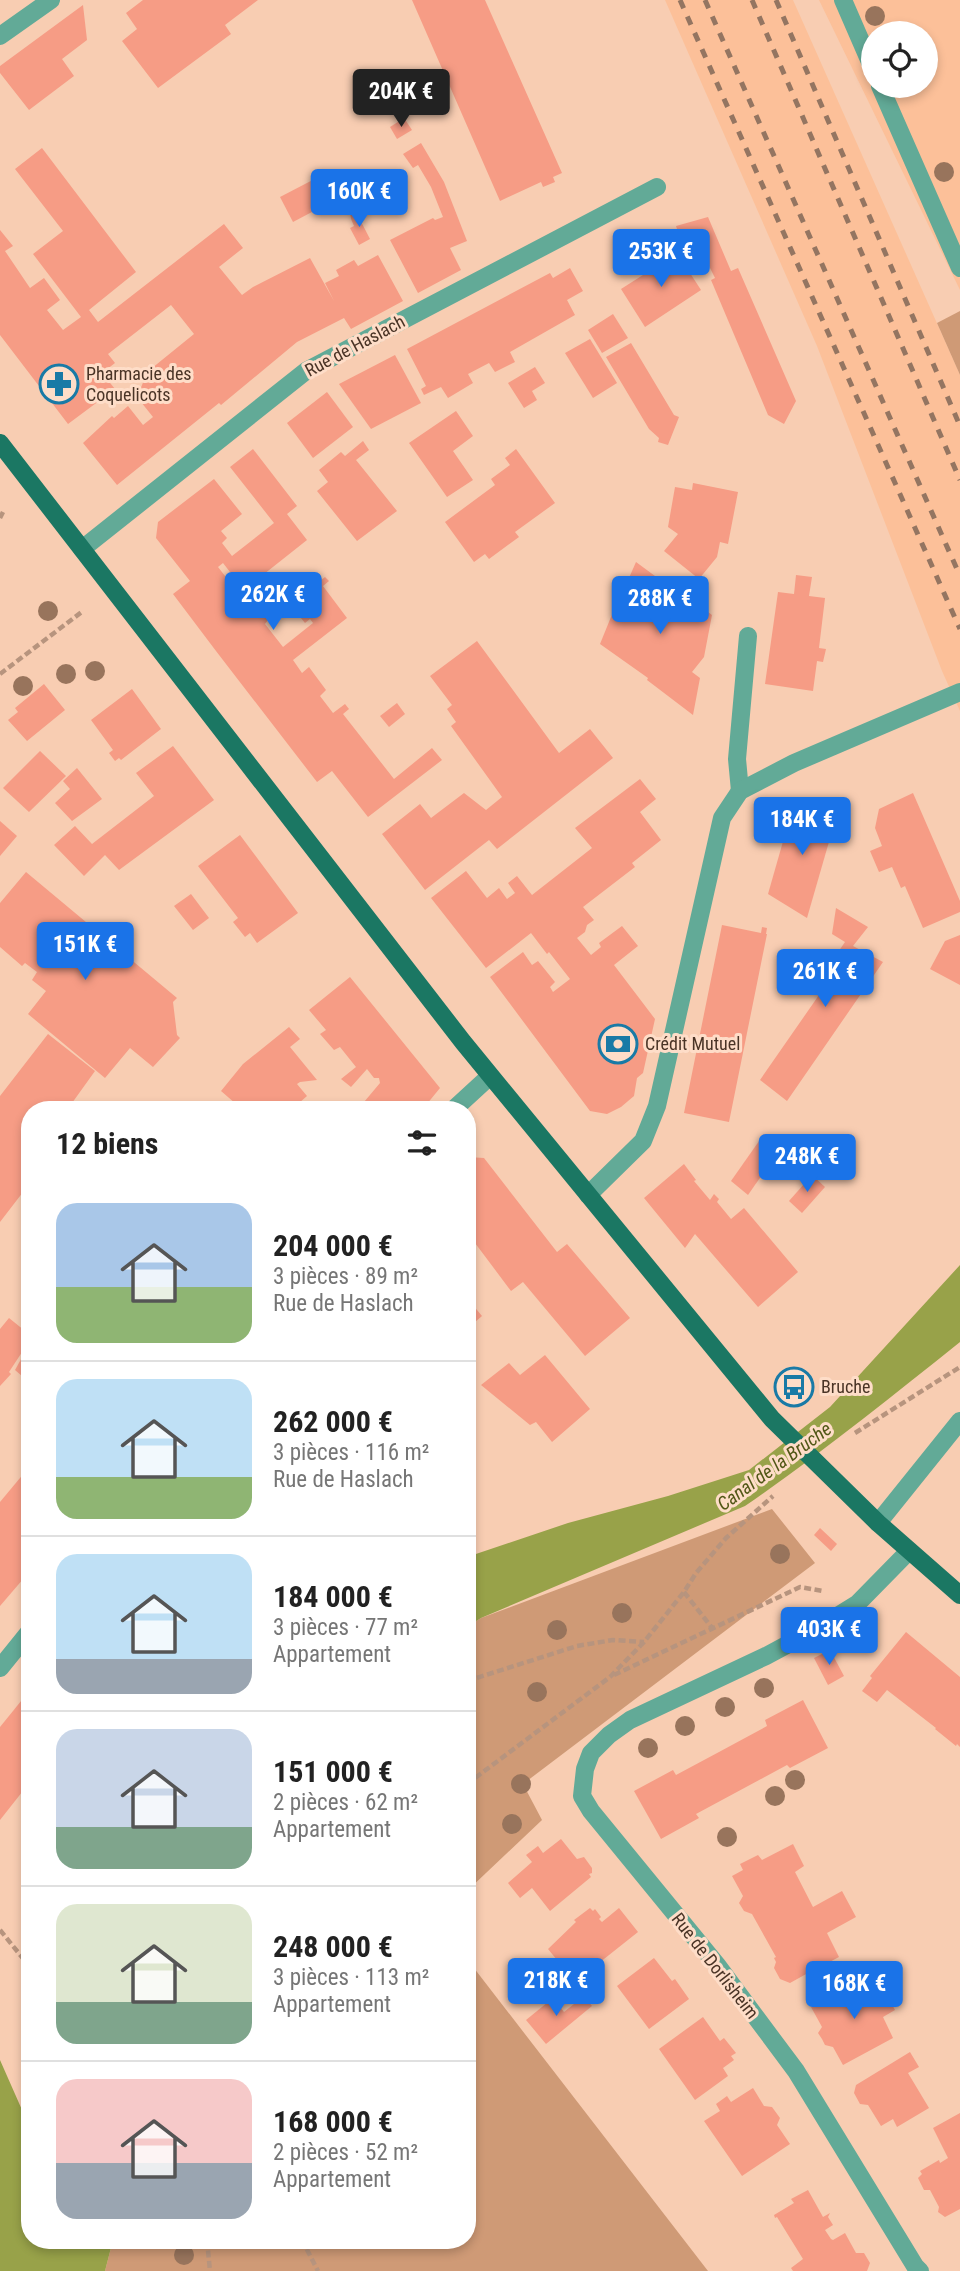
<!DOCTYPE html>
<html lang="fr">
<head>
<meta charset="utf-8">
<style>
	:root { --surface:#fff; --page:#f2f2f2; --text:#222; --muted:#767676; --line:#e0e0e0; --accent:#1a73e8 }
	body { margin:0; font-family:"Roboto Condensed",sans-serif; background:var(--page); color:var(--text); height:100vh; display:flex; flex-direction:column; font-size:26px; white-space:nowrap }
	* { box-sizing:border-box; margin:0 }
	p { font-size:23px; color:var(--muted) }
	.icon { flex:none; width:38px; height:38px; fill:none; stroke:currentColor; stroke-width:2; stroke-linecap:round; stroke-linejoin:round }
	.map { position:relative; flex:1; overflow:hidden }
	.side { position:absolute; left:21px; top:1101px; width:455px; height:1148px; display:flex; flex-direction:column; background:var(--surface); border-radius:28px; box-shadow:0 4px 10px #0003 }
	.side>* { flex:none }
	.controls { position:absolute; left:861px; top:21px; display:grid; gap:14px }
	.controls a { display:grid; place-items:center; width:77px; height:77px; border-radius:50%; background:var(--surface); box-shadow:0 4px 10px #0003; font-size:35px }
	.price { position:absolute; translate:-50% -60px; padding:0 16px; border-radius:7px; background:var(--accent); color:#fff; font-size:23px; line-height:46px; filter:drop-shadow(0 2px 4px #0008) }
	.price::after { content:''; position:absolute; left:50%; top:42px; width:21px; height:16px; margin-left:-10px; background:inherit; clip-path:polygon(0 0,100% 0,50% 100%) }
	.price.selected { background:#222; color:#fff }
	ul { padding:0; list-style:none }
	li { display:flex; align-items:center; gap:21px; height:175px; padding:0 35px }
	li+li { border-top:2px solid var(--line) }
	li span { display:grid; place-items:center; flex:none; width:196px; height:140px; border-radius:21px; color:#555 }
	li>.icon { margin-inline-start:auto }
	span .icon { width:84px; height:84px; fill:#fffc; stroke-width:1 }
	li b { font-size:30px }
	h2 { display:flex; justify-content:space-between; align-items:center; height:84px; padding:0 35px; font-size:30px }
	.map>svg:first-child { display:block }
</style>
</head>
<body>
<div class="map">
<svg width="960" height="2271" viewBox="0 0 960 2271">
	<rect width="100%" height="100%" fill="#f8cdb2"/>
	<g fill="#fcc099" fill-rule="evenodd">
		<polygon points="665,0 793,0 960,375 960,711 942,671 817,346"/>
		<path d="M819,0H960V290ZM873,33H926V86H873Z"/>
	</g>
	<g fill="#cf9a76">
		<polygon points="960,311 960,375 937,323"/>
		<polygon points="772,1509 815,1563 523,1784 542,1820 467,1891 467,1627 481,1618"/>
		<polygon points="467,1959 708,2271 105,2271 113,2240 467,2240"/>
	</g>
	<g fill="#98a249">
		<path d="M960,1265V1342C890,1398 819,1455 745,1506L481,1618L467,1627V1557L568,1523L668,1496L749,1470L830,1407Z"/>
		<polygon points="0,2060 30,2128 30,2240 113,2240 105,2271 0,2271"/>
	</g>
	<g fill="#f69c85">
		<polygon points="143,0 258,0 225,25 231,34 158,88 122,41 137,29 126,13"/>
		<polygon points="412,0 485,0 562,173 553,177 555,182 543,187 541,182 500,201"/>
		<polygon points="83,5 87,40 62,59 74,76 29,110 0,73 0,66"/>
		<polygon points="404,118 412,130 397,139 390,127"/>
		<polygon points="421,143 444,182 467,241 450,248 461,270 418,293 390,240 433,218 435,220 443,217 431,187 418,165 413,168 403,154"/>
		<polygon points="42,148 136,272 89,310 98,322 224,224 243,248 219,267 242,295 253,287 310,258 334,301 325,283 339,276 336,270 354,260 358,266 378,255 403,301 351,329 344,318 297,342 221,405 219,403 117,485 83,443 112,416 114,418 128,406 143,425 153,417 141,402 136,400 144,380 141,377 194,334 171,305 108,354 115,363 102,373 115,389 68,424 0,335 0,230 13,246 5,251 30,288 44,278 60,300 47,310 63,330 81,317 33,254 63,231 15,169"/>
		<polygon points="330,171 346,194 293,222 280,197"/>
		<polygon points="355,210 370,239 359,245 350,228 354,226 351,219 350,212"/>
		<polygon points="708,217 731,271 738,268 796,401 784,424 768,415 711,280 715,278 696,240 684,248 682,243 654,252 650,239 677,229 676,226"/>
		<polygon points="677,253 701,290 645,327 621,289 643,275 641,271 655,261 659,266"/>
		<polygon points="570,268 583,291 567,300 575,315 510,352 515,362 495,372 489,363 468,374 473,383 448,398 441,387 424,395 421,389 426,386 407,349 550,273 553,278"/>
		<polygon points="613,314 628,338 602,353 588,330"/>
		<polygon points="590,339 617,383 593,398 565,353"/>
		<polygon points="631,343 674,415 679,417 668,445 658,442 659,438 649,429 606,357"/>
		<polygon points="395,355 421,403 371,429 339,384"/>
		<polygon points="535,367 545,383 532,391 537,400 524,408 508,383"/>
		<polygon points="327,392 353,427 313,458 287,423"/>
		<polygon points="456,411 473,436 453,451 473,480 447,497 409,443"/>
		<polygon points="363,441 369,450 356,460 397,511 357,541 317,491 328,482 319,470 341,452 345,456"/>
		<polygon points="253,449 297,506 287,514 307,540 244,590 223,563 218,567 258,618 264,614 268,620 265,624 283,647 313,623 310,619 305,623 296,612 301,607 290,594 315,575 320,581 325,577 329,581 323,586 347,618 293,660 302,673 309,667 326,690 320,696 333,713 345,704 349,709 343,714 394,779 432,748 442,760 368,817 332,771 317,782 216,651 173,594 190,581 156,538 158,522 214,479 242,514 221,531 227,538 222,543 232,556 274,523 230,467"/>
		<polygon points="516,449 555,503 515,532 519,537 489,559 485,554 474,562 445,522 495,485 491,479 510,465 505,458"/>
		<polygon points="693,483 738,492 728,544 720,542 717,557 699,579 664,551 678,534 668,527 675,487 692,490"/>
		<polygon points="636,562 674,590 676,588 712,615 704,657 692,672 700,678 693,715 647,680 648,678 600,644 613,612 619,615 630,600 621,596"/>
		<polygon points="796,575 812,577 809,596 825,598 819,648 826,649 823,662 817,661 813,691 765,684 778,592 794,594"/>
		<polygon points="477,641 559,753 590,729 613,758 497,849 489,840 425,890 382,834 420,804 431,818 464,793 486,810 502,797 451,726 456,722 447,709 452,705 430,676"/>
		<polygon points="44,684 65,710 27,741 8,720 18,712 15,708"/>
		<polygon points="132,689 161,729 121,760 119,758 115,761 109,753 113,750 91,720"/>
		<polygon points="397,703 405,714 389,727 380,716"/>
		<polygon points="173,746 214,800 119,870 105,855 84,876 54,845 75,826 92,844 154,796 136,773"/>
		<polygon points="40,751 66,776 29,812 3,788"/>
		<polygon points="77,768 102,799 72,821 55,803 70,789 63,781"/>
		<polygon points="640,779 656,799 640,812 661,840 632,863 635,867 583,907 594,920 587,925 585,932 577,938 591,955 601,947 599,943 622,926 638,946 614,965 655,1019 643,1073 637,1078 634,1096 621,1107 607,1114 590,1111 490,977 523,952 532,965 538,961 555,982 550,987 553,992 570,979 549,952 547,954 531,933 486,968 431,898 466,871 487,898 499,888 507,899 515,893 508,883 517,876 532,895 592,848 575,828"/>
		<polygon points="913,793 960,901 960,912 923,928 905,886 901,888 892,867 879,872 870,851 882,846 875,828 879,809"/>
		<polygon points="794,803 837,814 807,918 768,894"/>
		<polygon points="0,821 17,836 0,856"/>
		<polygon points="240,835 298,913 257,943 250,933 245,937 233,922 238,918 198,866"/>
		<polygon points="26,872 177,998 173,1002 177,1035 180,1038 153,1067 130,1048 105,1078 28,1014 46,991 32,980 37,972 25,963 22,966 0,947 0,903"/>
		<polygon points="191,894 209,918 193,930 174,906"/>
		<polygon points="836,908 868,927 853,946 883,962 787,1101 760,1080 828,982 825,980 837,961 834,958 845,942 832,934"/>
		<polygon points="722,925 761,933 762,927 767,928 766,934 767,934 729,1122 684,1113"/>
		<polygon points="960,935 960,985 930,969 945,941"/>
		<polygon points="350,977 440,1088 422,1110 347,1110 353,1103 359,1108 380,1083 379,1078 374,1078 367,1069 351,1087 341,1079 356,1067 340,1047 334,1050 320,1034 326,1030 309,1010"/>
		<polygon points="289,1027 300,1039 290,1047 317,1080 300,1082 297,1084 307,1096 291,1110 287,1108 285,1110 243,1110 221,1091 243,1064"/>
		<polygon points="48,1034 95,1071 67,1110 30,1110 30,1183 0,1222 0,1096"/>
		<polygon points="764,1134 780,1149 748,1195 731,1181"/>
		<polygon points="468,1157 484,1158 557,1252 567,1244 630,1318 585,1356 523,1282 511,1291 472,1239 467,1241"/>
		<polygon points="684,1164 696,1180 694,1181 710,1200 714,1194 719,1199 717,1202 731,1219 744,1208 798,1272 758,1307 695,1234 685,1248 644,1198"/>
		<polygon points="812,1175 825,1187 802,1213 789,1201"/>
		<polygon points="467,1298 482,1316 467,1329"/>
		<polygon points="9,1318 30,1335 30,1340 9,1372 11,1374 0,1386 0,1329"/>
		<polygon points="30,1343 30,1383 15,1370"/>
		<polygon points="545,1355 590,1409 552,1442 536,1422 530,1425 481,1385 509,1363 520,1375"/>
		<polygon points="789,1371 803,1389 797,1395 782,1376"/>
		<polygon points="30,1466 30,1571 0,1606 0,1502"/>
		<polygon points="820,1528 837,1544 831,1551 814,1535"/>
		<polygon points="906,1632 960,1677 960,1747 957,1744 956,1746 935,1729 936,1728 887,1690 877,1702 862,1691 872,1678 870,1676"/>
		<polygon points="830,1650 844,1676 828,1685 814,1658"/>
		<polygon points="30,1690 30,1782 0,1820 0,1727"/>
		<polygon points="803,1700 828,1748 790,1768 787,1765 696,1814 699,1818 661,1839 634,1791 673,1770 676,1775 719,1752 767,1726 765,1720"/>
		<polygon points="561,1839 577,1859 584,1857 592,1868 592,1873 589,1874 591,1877 550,1911 532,1888 520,1898 508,1883 532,1862 526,1855 538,1846 543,1853"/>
		<polygon points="793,1844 804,1866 795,1872 813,1907 842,1891 856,1917 827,1933 839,1957 822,1966 825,1974 813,1981 808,1973 790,1983 780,1979 774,1968 776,1962 774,1958 776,1957 752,1914 744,1911 739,1903 743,1896 732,1876 743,1870 740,1864 758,1855 762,1860"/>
		<polygon points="590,1908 593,1911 595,1909 601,1917 599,1919 602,1922 619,1908 638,1932 575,1982 548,1949 576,1922 574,1920"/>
		<polygon points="654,1958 672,1981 675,1979 689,1999 649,2029 617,1986"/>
		<polygon points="863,1979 870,1992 882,1986 895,2010 883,2017 893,2038 843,2065 833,2047 825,2045 822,2039 818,2033 822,2027 811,2007"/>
		<polygon points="584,1996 592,2006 546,2044 526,2020 553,1998 564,2012"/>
		<polygon points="703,2017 720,2041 724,2038 736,2053 731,2056 734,2060 723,2068 728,2076 695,2100 659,2049"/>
		<polygon points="910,2052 919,2067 908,2073 929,2108 897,2127 893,2119 881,2126 868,2105 860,2104 854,2093 856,2085"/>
		<polygon points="753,2088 764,2106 772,2107 780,2118 777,2125 790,2144 742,2176 704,2121 720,2111 716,2104 727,2096 731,2102"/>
		<polygon points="960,2113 960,2209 945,2217 938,2212 939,2207 930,2190 924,2190 918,2178 922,2174 920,2171 939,2160 940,2163 948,2158 933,2128"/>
		<polygon points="808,2190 823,2217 830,2213 828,2217 833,2225 825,2230 831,2239 833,2240 845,2233 856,2253 864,2253 870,2263 867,2271 793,2271 791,2268 803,2259 777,2217 775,2218 774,2215 794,2203 791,2199"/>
	</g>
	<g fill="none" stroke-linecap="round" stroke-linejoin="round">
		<g stroke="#b7947e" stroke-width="4.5" stroke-dasharray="7 3.5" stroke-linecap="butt">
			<polyline points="0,518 3,512"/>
			<polyline points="0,674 83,611"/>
			<polyline points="855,1433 960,1367"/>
			<polyline points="684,1592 713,1629"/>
			<polyline points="614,1675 800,1587 823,1591"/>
			<polyline points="467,1681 577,1646 613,1640 644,1642"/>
			<polyline points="467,1784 610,1677 644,1642 684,1592 696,1573 726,1538 773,1496"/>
			<polyline points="0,1930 30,1967"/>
			<polyline points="207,2240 210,2271"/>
			<polyline points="302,2240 318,2271"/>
		</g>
		<g stroke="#62aa97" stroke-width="18">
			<polyline points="843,0 873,69"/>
			<polyline points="0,36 51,0"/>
			<polyline points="880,86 960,268"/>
			<polyline points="82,549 306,371 657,187"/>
			<polyline points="740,791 737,759 748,636"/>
			<polyline points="453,1110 490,1076"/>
			<polyline points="588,1195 643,1141 657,1106 722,818 740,791 794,763 960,692"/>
			<polyline points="878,1523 960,1421"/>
			<polyline points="909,1551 857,1604 820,1627 766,1656 630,1720 609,1735 591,1753 585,1769 582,1796 591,1811 717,1965 796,2071 915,2266 920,2271"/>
			<polyline points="0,1668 30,1631"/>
		</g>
		<polyline stroke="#1b7763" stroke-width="18" points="0,443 463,1042 772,1419 878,1523 960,1595"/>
		<g stroke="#947561" stroke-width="5" stroke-dasharray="9 9" stroke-linecap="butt">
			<polyline points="680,0 960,629"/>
			<polyline points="705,0 960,576"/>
			<polyline points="752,0 960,480"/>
			<polyline points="776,0 960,426"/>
		</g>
	</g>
	<g fill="#98745c">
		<circle cx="875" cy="16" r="10"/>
		<circle cx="944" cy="172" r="10"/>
		<circle cx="48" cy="611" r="10"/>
		<circle cx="95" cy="671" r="10"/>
		<circle cx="66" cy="674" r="10"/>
		<circle cx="23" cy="686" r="10"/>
		<circle cx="780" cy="1554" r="10"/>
		<circle cx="622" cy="1613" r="10"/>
		<circle cx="557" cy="1630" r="10"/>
		<circle cx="764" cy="1688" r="10"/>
		<circle cx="537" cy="1692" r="10"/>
		<circle cx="725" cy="1707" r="10"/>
		<circle cx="685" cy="1726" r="10"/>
		<circle cx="648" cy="1748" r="10"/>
		<circle cx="795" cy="1780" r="10"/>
		<circle cx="521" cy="1784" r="10"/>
		<circle cx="775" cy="1796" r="10"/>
		<circle cx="512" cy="1824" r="10"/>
		<circle cx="727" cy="1837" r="10"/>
		<circle cx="184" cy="2255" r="10"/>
	</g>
	<defs>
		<symbol id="pharmacy-ring" viewBox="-11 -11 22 22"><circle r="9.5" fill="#feddc8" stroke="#197aa6" stroke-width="1.5"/><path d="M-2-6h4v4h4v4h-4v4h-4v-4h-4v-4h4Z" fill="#197aa6"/></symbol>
		<symbol id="bank-ring" viewBox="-11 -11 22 22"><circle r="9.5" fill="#feddc8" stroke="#197aa6" stroke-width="1.5"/><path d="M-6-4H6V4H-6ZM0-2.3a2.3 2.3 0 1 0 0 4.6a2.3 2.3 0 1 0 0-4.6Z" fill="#197aa6"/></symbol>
		<symbol id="bus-ring" viewBox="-11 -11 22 22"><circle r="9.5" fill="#feddc8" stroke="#197aa6" stroke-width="1.5"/><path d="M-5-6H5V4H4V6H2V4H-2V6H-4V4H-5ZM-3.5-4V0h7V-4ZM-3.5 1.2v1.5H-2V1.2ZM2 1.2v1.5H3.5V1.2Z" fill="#197aa6"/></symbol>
	</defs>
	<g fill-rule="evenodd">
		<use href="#pharmacy-ring" x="37" y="362" width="44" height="44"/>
		<use href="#bank-ring" x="596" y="1022" width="44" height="44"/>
		<use href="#bus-ring" x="772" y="1365" width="44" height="44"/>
	</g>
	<g text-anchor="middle" stroke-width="6" stroke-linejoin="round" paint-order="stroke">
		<g font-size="18" fill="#4a3426" stroke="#feddc8">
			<text transform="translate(355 346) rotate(-28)" y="6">Rue de Haslach</text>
			<text transform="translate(715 1966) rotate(52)" y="6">Rue de Dorlisheim</text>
		</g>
		<g font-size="18" fill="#4a3426" stroke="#feddc8" text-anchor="start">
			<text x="86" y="380">Pharmacie des<tspan x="86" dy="21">Coquelicots</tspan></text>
			<text x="645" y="1050">Crédit Mutuel</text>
			<text x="821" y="1393">Bruche</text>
		</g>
		<g font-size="19" font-style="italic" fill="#515716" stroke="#feddc8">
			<text transform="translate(774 1466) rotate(-36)" y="7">Canal de la Bruche</text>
		</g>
	</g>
</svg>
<div class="controls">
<a><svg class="icon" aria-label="locate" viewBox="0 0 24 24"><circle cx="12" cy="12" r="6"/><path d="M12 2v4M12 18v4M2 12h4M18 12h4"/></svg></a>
</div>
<b class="price selected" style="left:401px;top:129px">204K €</b>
<b class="price" style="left:359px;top:229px">160K €</b>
<b class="price" style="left:661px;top:289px">253K €</b>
<b class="price" style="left:273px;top:632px">262K €</b>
<b class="price" style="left:660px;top:636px">288K €</b>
<b class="price" style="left:802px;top:857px">184K €</b>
<b class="price" style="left:85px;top:982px">151K €</b>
<b class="price" style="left:825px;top:1009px">261K €</b>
<b class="price" style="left:807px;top:1194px">248K €</b>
<b class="price" style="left:829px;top:1667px">403K €</b>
<b class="price" style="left:556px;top:2018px">218K €</b>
<b class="price" style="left:854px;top:2021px">168K €</b>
<section class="side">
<h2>12 biens<svg class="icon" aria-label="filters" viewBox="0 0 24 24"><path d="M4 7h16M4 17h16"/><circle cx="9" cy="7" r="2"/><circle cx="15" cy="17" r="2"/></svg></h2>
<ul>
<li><span style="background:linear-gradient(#a9c7e8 60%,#8fb573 0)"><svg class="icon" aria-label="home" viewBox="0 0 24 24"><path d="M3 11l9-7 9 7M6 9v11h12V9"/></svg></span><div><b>204 000 €</b><p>3 pièces · 89 m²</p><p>Rue de Haslach</p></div></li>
<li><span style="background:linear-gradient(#bfe0f5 70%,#8fb573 0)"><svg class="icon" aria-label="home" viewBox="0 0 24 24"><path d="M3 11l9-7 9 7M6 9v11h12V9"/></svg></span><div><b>262 000 €</b><p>3 pièces · 116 m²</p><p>Rue de Haslach</p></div></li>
<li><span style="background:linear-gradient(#bfe0f5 75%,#9aa5b1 0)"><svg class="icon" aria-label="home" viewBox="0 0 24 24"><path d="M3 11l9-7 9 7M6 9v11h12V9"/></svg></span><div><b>184 000 €</b><p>3 pièces · 77 m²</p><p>Appartement</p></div></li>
<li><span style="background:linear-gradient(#c9d6e8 70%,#7fa58c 0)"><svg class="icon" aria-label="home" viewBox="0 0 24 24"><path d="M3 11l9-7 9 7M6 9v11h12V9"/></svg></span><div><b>151 000 €</b><p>2 pièces · 62 m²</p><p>Appartement</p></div></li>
<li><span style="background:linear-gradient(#dfe7d0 70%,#7fa58c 0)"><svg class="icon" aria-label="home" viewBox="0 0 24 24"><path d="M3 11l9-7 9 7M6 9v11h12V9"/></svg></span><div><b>248 000 €</b><p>3 pièces · 113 m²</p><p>Appartement</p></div></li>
<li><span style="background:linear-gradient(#f6c9c9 60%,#9aa5b1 0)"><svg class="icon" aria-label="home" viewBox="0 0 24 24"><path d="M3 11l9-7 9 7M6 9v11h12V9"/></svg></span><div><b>168 000 €</b><p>2 pièces · 52 m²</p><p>Appartement</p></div></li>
</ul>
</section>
</div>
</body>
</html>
